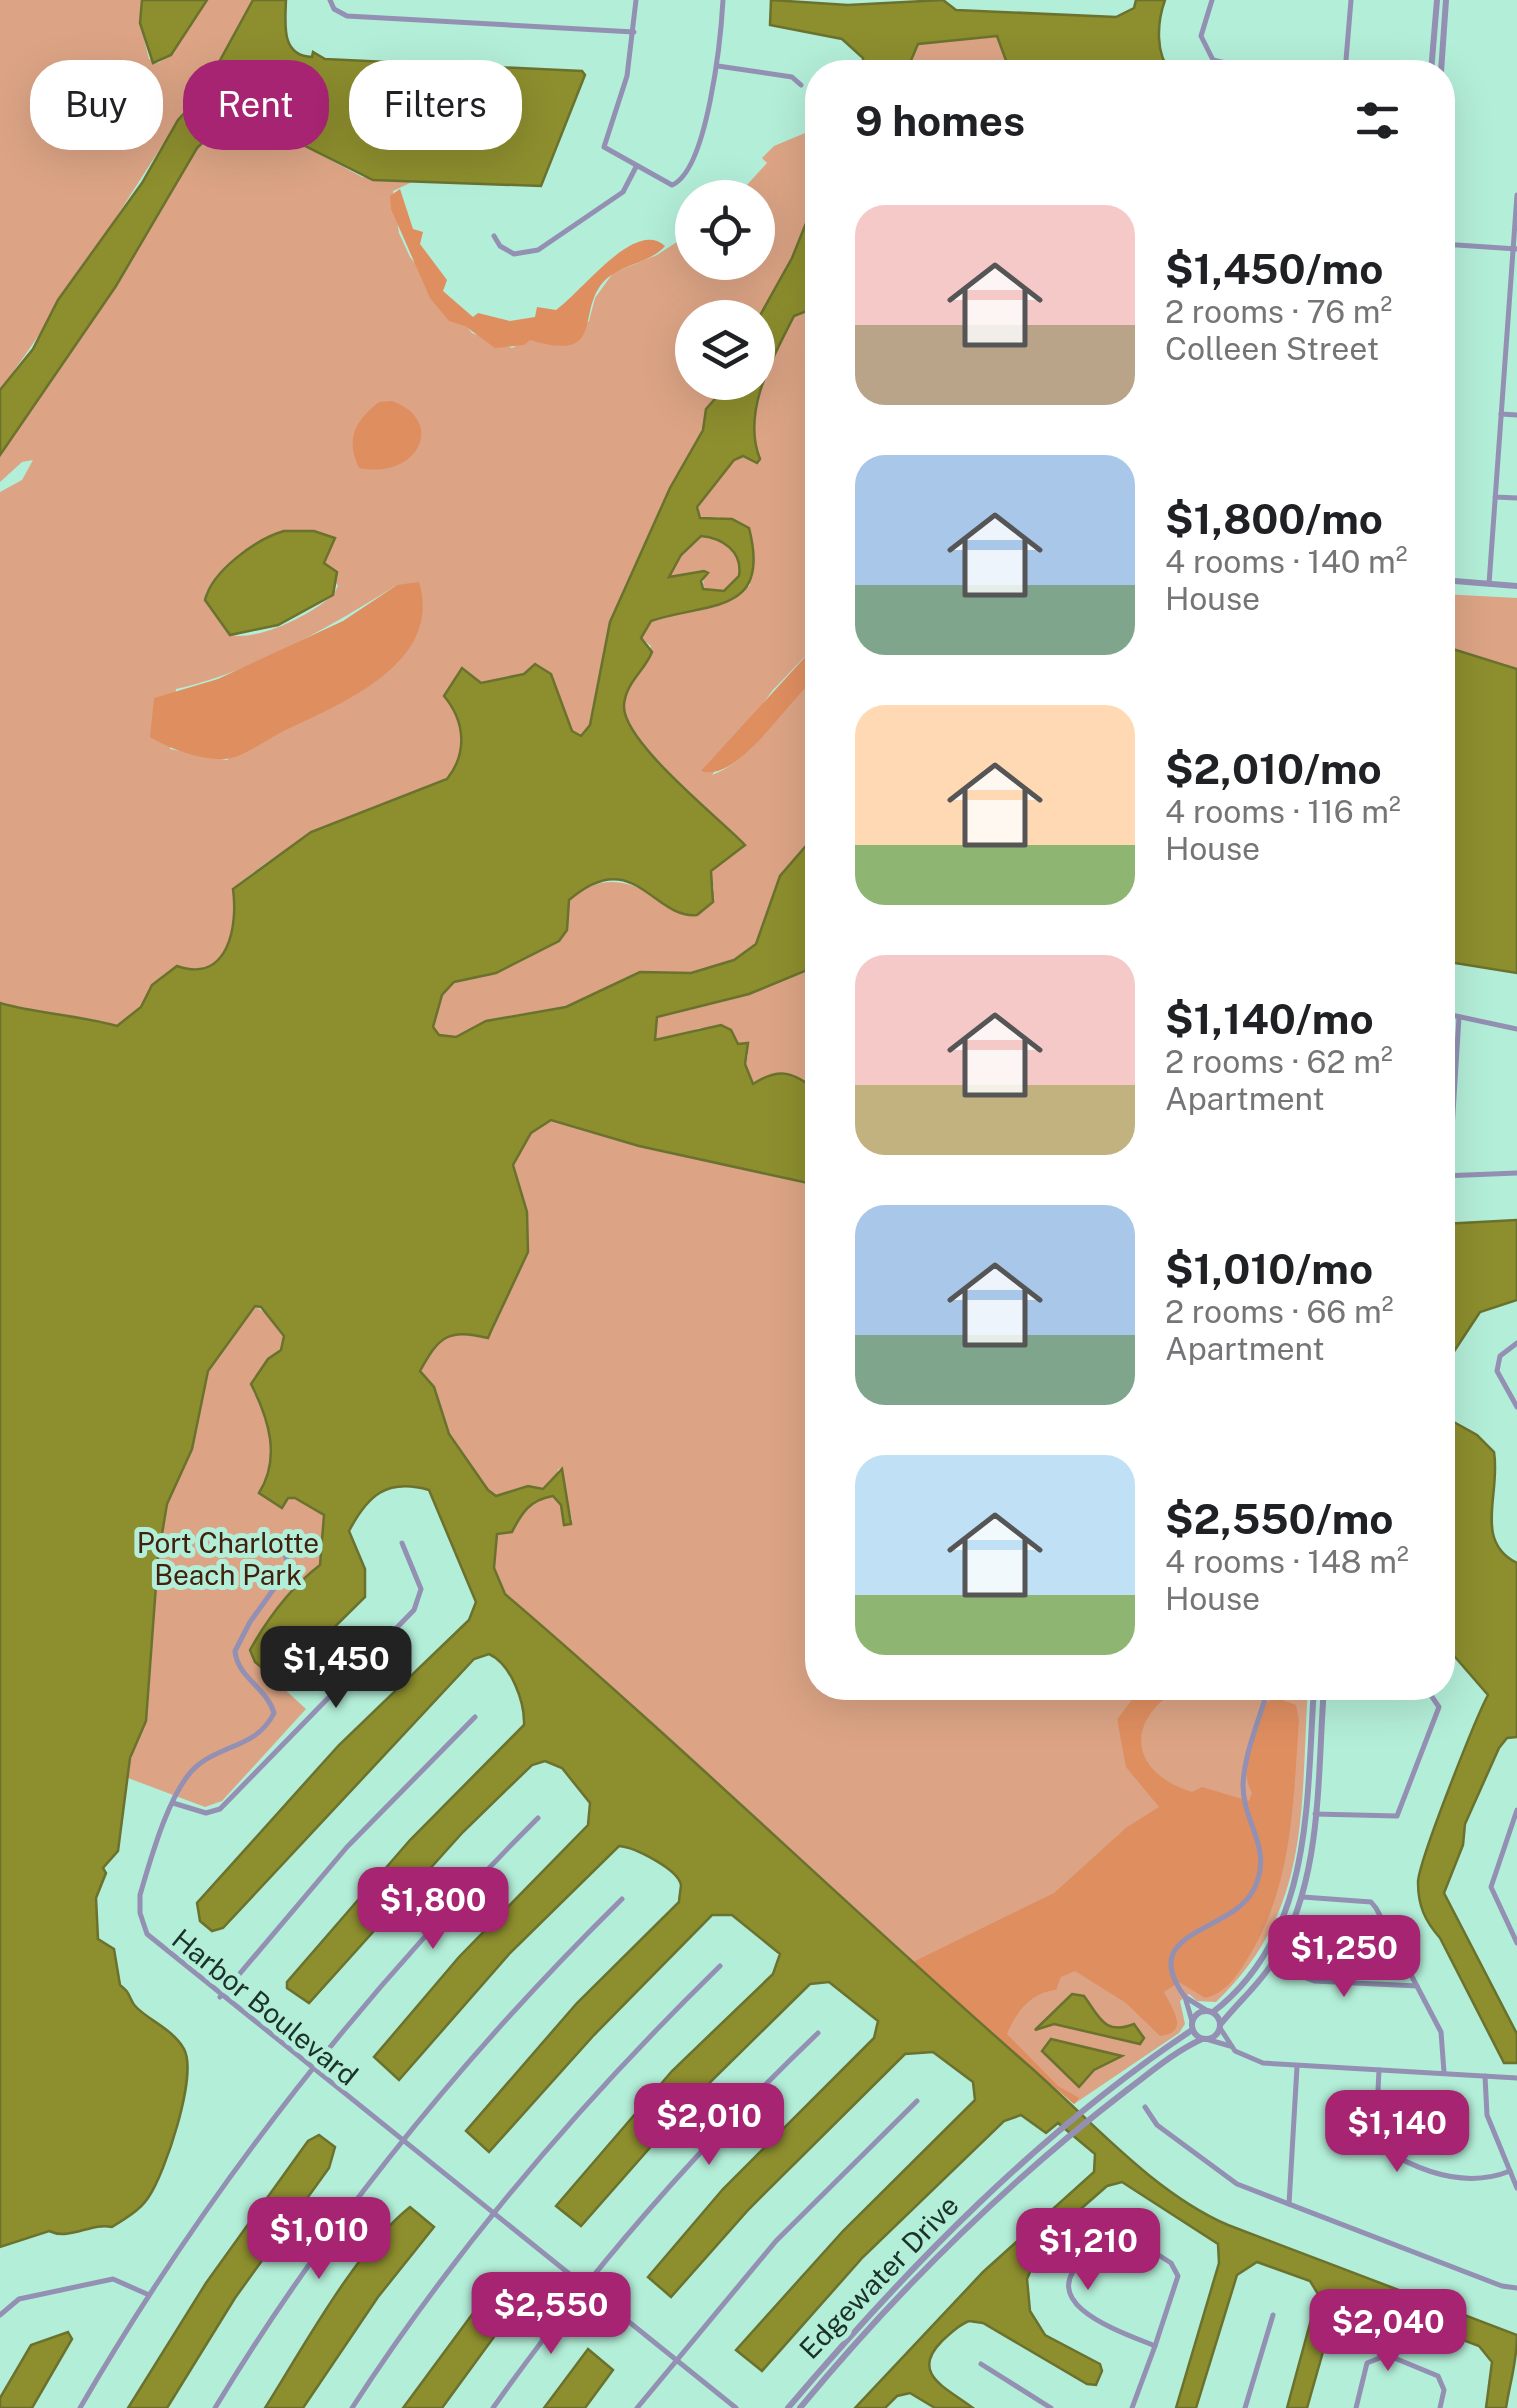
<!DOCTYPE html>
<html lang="en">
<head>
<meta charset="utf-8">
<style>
	:root { --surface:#fff; --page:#f6f6f6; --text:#202124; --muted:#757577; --accent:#a62471 }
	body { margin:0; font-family:"Public Sans",sans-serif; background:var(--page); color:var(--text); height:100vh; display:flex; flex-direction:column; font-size:38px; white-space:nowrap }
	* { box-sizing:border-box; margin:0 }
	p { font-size:32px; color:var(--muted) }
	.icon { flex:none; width:55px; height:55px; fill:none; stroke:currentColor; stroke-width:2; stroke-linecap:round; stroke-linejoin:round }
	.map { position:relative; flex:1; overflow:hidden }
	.details { position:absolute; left:805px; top:60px; width:650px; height:1640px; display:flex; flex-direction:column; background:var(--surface); border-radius:40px; box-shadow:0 10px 40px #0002 }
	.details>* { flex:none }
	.hud { position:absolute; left:30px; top:60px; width:625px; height:90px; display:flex; gap:20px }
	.buttons { position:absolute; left:675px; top:180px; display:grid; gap:20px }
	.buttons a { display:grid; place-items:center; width:100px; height:100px; border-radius:50%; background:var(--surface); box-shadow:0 10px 40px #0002; font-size:50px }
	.price { position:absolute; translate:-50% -85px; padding:0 22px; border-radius:20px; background:var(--accent); color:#fff; font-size:32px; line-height:65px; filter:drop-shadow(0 2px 5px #0008) }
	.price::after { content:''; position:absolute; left:50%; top:60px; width:30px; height:22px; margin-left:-15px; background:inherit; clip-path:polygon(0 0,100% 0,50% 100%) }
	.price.current { background:#222; color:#fff }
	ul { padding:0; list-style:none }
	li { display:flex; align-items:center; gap:30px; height:250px; padding:0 50px }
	li span { display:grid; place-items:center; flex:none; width:280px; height:200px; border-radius:30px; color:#555 }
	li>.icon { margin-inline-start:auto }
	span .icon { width:120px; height:120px; fill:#fffc; stroke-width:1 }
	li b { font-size:42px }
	h2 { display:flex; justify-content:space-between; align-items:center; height:120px; padding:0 50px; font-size:42px }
	.chip { padding:0 35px; border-radius:40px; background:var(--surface); box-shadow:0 10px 40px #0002; font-size:35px; line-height:90px }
	.chip.current { background:var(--accent); color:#fff }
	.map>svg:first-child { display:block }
</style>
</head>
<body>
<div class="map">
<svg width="1517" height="2408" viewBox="0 0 1517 2408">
	<rect width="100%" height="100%" fill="#b3eed8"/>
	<g fill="#dca485" fill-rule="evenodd">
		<path d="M0,0H142L140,23L149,59L158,63L171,55L207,0H253C240,29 217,76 197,100C190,110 180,118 173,129C116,216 62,306 0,390Z"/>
		<polygon points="997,36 1106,70 1108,72 906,72 918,44"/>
		<path d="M231,120L297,142L362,177L412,182L393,191L399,233L410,257L472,333L512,348L530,339L561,346L589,321L595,298L613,273L657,255L689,234H692V262H758V198L736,197L767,163L762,158L774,146L817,128V196L792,258L758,319L692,318V382L729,383L706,409L703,430L670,488L610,622L590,726L581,737L572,731L551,674L481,683L462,668L444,696C466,724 469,761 440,784C364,808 295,835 233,889C238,926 229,983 176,966L152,985L141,1007L117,1027C78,1015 38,1014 0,1003V492L22,480L33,460L22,462L0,482V455L116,286L197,148L212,130ZM298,530L329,538L324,563L338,586L333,595C311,615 259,641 230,635L205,595C220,565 263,531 298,530ZM397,585L227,760L170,749L176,689C253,672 331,626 397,585Z"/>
		<path d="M817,307V644L772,691L712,775C756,758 777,711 812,682L818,688L817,833L780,876L756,944L734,960L691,973L640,972L566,1007L495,1019L456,1037L439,1035L433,1027L442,995L454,982L496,973L559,941L567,930L569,900C609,866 643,886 679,913L714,890L711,871L745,845C718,815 625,745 624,708C624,685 644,667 651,646L641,638L651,621L733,600L750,585L751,536L719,517L700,518L697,507L734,460L742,455L757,462L760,459C741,411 773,358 794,316Z"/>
		<path d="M700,536C722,538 743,551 739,576L724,591L703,589L704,571L669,577L681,555Z"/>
		<polygon points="1442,594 1517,598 1517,669 1443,646"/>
		<path d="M817,966V1090C795,1075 779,1067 753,1084L745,1064L748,1055L733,1038L699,1028L682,1037L654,1040L657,1017L749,994Z"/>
		<path d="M552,1120L638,1146L817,1185L818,1688H1140L1117,1719L1120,1732L1165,1688H1308C1300,1810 1312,1910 1216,2002L1197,2001L1189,1994L1180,2001L1185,2024L1179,2033L1074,2104L896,1950L499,1587L494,1568L497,1533L512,1532C522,1511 530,1500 553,1496L561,1505L564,1524L572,1520L559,1468L555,1479L543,1489L528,1486L496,1496L487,1490L449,1434L434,1388L420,1371C440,1337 446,1328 488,1338L491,1331L528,1252L527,1212L513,1165L531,1133Z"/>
		<path d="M255,1306L276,1321L284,1336L281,1350L268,1359L251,1384C267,1415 279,1450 265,1484L282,1508L288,1498H295L325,1515L320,1567L255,1662L306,1709L222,1801L205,1807L128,1778V1769L148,1704L158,1558L167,1504L192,1449L208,1371Z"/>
	</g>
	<g fill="#df8e60">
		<path d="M400,189L413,229L423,232L420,244L447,280L443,291L473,317L478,313L510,321L535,317L537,307L556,310C582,292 635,218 665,246C651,262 626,264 610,276C571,305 612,365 530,340L524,345L495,348L465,326L449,321L430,298L391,209L390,196Z"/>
		<path d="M392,401C447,421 418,480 359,468C345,439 355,421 379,402Z"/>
		<path d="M419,582C444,665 337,705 280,733C265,741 240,759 224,759C200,760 170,749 150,737L154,698L218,679L343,621L397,585Z"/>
		<path d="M817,644V688L812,682C785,704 738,783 701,771Z"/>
		<path d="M1140,1688H1180C1124,1721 1129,1772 1192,1792L1202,1787L1249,1801L1252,1793C1237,1766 1254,1731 1262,1703L1277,1698L1296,1705L1299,1720C1293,1804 1293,1885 1248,1958C1237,1976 1225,1994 1205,1998L1179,1982L1164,1992C1172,2009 1191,2032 1160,2036L1126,2003L1075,1971L1061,1977L1056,1990C1031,1992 1016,2012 1007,2034L1058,2086L1079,2098L1074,2104L911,1963L1054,1893L1127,1827L1159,1807L1126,1767L1117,1719Z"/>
	</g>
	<g fill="#8d8e2e" stroke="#6a722d" stroke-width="2.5" fill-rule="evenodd">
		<polygon points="142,0 207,0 171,55 153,63 140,23"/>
		<path d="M253,0H286C285,25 281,56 312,57L313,52L325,59L582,71L585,75L541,186L373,180L297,142L239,122L223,123L197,148L116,286L0,455V390L33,349L58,300L142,183L178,120L201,95Z"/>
		<path d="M771,0L848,5L943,0L956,10L1116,17L1134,8L1136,0H1165C1157,22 1155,54 1171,72H1108L1007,63L997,36L918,44L906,72H863V58L842,39L770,25Z"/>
		<path d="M817,196V307L794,316C773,357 741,412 760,459L757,463L743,456L734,460L697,507L700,518L732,519L749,528C772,616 707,602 651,621L641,638L652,652C644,672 625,683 624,706C623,742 718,817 745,845L711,871L713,902L697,915C652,919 634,844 569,900L567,930L559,941L496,973L454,982L442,995L433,1027L439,1035L456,1037L486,1021L566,1007L640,972L691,973L734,960L756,944L780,876L817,833V966L749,994L657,1017L655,1040L721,1025L731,1030L738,1044L748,1043L745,1064L753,1084C781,1066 792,1073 817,1090V1185L639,1146L551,1120L531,1133L513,1165L527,1212L528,1252L491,1331L488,1338C447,1328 439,1337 420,1371L434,1387L449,1434L488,1490L496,1496L528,1486L543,1489L562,1469L571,1524L564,1525L561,1505L553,1496C530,1500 522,1512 512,1532L497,1534L494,1568L505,1594C684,1747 852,1911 1028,2065C1090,2119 1152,2192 1228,2225L1517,2335C1517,2363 1510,2381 1506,2408H1486L1492,2362L1479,2346L1353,2298L1336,2306L1307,2408H1287L1318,2294L1310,2281L1257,2262L1237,2275L1196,2408H1176L1219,2263L1218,2244L1122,2182L1107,2186L1043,2242L1027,2279L1030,2311L1045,2335L1100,2364L1102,2371L1096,2385L1087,2384L983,2323L969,2321C958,2325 951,2333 942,2341C909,2374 947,2388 973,2408H935L910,2393L897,2396L885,2408H855L983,2272L1094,2172L1095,2154L1058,2123L1046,2133L1021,2115L1004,2121L863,2257L762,2371L736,2350L843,2231L975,2100L973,2082L933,2052L905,2054L749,2209L671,2297L648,2277L723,2189L874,2038L878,2021L829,1982L810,1984L691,2101L581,2226L556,2206L672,2071L773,1974L780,1954L732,1915H712L594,2035L489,2152L466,2131L577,2003L679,1902C679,1900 681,1886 681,1885C678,1869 634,1847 619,1846L510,1953L399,2080L374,2057L459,1957L588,1825L590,1803L562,1768L545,1761L532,1765L463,1832L309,2003L287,1988V1982L410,1840L524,1725C525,1702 511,1664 489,1654L474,1659L223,1928L212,1931L200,1921L197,1903L339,1745L469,1620L476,1602L429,1490C387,1478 368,1495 349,1531L365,1569V1597L279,1682L255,1662L250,1650C269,1616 290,1588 320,1565L324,1515L295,1498H288L282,1508L259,1493C281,1458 269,1419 251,1384L268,1359L281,1350L284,1336L261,1307L255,1306L208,1371L192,1449L167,1504L158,1558L146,1721L130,1758L118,1851L103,1868L106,1873L96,1898L98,1939L114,1949L120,1985C129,1992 128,1994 133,2003C140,2016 173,2028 184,2049C198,2075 165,2174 148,2198C140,2210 125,2219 112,2227C91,2222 70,2241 49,2231L0,2247V1003C38,1014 78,1015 117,1026L141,1007L152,985L177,966C229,984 238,925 233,889L311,832L447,779C468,753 465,721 444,696L462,668L481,683L524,674L535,664L551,674L572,731L581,736L590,725L610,622L670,488L703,430L706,409L729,383L758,382V319L792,258ZM701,536C722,538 743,551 739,576L724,591L703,589L701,581L708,573L704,571L669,577L681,555Z"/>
		<path d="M284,531H314L335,538L324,563L337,572L333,595L278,625L230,635L205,600C212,571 256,539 284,531Z"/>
		<polygon points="1443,646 1517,669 1517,973 1449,962 1443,967"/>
		<polygon points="1517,1220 1517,1300 1480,1312 1443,1368 1443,1224"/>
		<path d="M1443,1416L1477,1435L1494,1452C1501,1494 1473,1541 1517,1563V1737L1507,1738L1499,1748L1465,1824L1463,1845L1444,1893L1517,2034V2063H1504L1440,1938C1425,1921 1418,1906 1418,1882C1419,1860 1477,1715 1488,1695L1443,1643Z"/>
		<path d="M1072,1994L1084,1996C1099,2016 1104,2036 1134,2024L1144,2038L1140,2044L1054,2024L1035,2030Z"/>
		<polygon points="1051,2039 1122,2056 1094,2070 1079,2087 1042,2051"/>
		<polygon points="319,2135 335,2147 329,2168 235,2298 167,2408 128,2408 206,2283 308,2141"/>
		<path d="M410,2207L434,2227L378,2297L303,2408H265C303,2348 355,2251 410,2207Z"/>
		<polygon points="499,2278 523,2297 442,2408 403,2408"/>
		<polygon points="68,2332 72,2339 32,2408 0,2408 0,2398 31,2345"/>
		<polygon points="588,2349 613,2370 585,2408 544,2408"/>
	</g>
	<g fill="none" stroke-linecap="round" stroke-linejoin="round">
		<g stroke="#9390b3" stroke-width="5">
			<polyline points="330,0 334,9 347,16 634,32"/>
			<path d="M636,0L627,76L604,147L672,185C708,170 721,36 723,0"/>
			<polyline points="1212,0 1201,36 1213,60 1238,66 1345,72"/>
			<polyline points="718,66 792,77 801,85"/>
			<polyline points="1345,72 1351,0"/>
			<polyline points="494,236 500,246 514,254 538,250 623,192 636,167"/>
			<polyline points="1442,244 1517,249"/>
			<polyline points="1501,414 1517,415"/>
			<polyline points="1495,497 1517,498"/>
			<polyline points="1489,584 1517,195"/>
			<polyline points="1442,1013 1517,1029"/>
			<polyline points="1442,1176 1517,1173"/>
			<polyline points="1449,1177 1459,1017"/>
			<polyline points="1517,1343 1500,1356 1497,1371 1517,1407"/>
			<path d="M284,1545L288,1569L250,1622L235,1651C237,1677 267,1688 274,1713C257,1747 224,1744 198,1765C170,1787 150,1861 140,1895V1913L147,1934L736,2408"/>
			<polyline points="173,1803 206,1813 220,1809 414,1610 421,1589 402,1543"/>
			<polyline points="1517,1810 1491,1887 1517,1943"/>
			<polyline points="1315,1814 1397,1816 1439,1707 1426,1688"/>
			<polyline points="1303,1897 1371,1902 1376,1908 1441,2032 1444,2072"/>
			<polyline points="1283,1969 1314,1981 1417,1986"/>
			<polyline points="220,1997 347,1847 475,1717"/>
			<path d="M1185,1997C1135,1929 1232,1934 1254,1889C1274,1848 1243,1825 1243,1785C1244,1753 1260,1719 1268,1688"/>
			<polyline points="1192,2021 1185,1997 1206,2010"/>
			<polyline points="1220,2028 1235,2051 1263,2063 1517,2078"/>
			<polyline points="1206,2039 1230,2046"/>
			<path d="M1379,2070L1376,2130L1385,2150C1423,2173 1468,2188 1510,2171"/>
			<polyline points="1485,2076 1487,2115 1517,2188"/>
			<polyline points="1145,2107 1157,2125 1237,2184 1502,2286 1517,2288"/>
			<polyline points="1289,2204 1297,2067"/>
			<path d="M1123,2232L1171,2263L1178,2276L1155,2346C1122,2332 1033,2304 1084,2259C1096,2248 1107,2235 1123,2232Z"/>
			<polyline points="0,2315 19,2299 113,2279 149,2295"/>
			<polyline points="981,2364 1051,2408"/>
			<path d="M80,2408C206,2191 360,1995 538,1818"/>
			<path d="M215,2408C328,2221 467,2052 622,1899"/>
			<path d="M352,2408C457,2246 582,2101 720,1966"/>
			<path d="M493,2408C589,2272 698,2148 818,2033"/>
			<polyline points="637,2408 776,2241 917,2101"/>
			<polyline points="1132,2408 1155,2346"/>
			<polyline points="1245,2408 1273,2315"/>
			<polyline points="1356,2408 1367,2363 1387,2355 1438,2376 1444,2390 1440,2408"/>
		</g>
		<g stroke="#9390b3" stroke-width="6">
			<polyline points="1431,72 1437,0"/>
			<polyline points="1441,72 1446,0"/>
			<polyline points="1442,580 1517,586"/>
			<circle cx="1206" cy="2025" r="14"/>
			<path d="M1213,2012C1314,1934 1306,1803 1314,1688"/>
			<path d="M1220,2025C1238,2002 1260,1984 1275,1959C1323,1878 1317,1779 1324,1688"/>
			<path d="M788,2408C907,2268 1039,2132 1192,2030"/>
			<path d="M800,2408C897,2291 1007,2182 1127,2090C1151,2072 1174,2052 1202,2039"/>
		</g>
	</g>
	<g text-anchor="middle" stroke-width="10" stroke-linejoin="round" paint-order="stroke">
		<g font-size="28" fill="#41200d" stroke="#b3eed8">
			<text x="228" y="1553">Port Charlotte<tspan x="228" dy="32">Beach Park</tspan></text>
		</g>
		<g font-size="28" fill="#1a322a" stroke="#b3eed8">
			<text transform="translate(265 2007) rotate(39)" y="10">Harbor Boulevard</text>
			<text transform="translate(879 2277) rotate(-46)" y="10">Edgewater Drive</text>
		</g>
	</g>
</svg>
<div class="buttons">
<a><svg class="icon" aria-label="locate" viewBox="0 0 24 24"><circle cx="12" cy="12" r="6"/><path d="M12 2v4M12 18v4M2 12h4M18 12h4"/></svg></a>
<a><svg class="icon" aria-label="layers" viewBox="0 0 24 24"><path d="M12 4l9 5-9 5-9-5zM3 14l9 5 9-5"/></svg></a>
</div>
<b class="price current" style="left:336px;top:1711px">$1,450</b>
<b class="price" style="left:433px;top:1952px">$1,800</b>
<b class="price" style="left:1344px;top:2000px">$1,250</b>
<b class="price" style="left:709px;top:2168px">$2,010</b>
<b class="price" style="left:1397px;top:2175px">$1,140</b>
<b class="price" style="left:319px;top:2282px">$1,010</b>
<b class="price" style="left:1088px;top:2293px">$1,210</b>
<b class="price" style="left:551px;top:2357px">$2,550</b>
<b class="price" style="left:1388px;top:2374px">$2,040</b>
<div class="hud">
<a class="chip">Buy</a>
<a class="chip current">Rent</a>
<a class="chip">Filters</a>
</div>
<section class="details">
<h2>9 homes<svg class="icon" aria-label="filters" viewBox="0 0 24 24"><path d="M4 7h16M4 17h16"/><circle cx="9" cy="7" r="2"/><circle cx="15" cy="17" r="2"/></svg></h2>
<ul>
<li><span style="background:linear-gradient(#f6c9c9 60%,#b9a48a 0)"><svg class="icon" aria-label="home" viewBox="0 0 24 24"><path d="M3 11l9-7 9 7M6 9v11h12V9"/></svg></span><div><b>$1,450/mo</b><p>2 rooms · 76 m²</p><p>Colleen Street</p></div></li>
<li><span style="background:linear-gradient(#a9c7e8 65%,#7fa58c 0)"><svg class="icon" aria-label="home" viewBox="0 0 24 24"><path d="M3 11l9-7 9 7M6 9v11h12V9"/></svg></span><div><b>$1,800/mo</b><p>4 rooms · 140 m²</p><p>House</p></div></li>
<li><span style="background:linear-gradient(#ffd9b3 70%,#8fb573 0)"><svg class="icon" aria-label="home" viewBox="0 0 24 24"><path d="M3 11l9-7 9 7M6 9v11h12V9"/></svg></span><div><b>$2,010/mo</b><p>4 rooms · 116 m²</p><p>House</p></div></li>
<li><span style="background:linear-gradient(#f6c9c9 65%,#c2b280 0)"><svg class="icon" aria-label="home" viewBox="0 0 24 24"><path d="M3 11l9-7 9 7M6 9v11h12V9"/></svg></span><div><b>$1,140/mo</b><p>2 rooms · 62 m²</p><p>Apartment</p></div></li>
<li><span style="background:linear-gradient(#a9c7e8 65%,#7fa58c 0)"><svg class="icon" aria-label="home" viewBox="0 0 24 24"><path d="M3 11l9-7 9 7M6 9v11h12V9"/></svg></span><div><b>$1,010/mo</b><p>2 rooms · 66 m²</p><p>Apartment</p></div></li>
<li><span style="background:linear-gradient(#bfe0f5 70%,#8fb573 0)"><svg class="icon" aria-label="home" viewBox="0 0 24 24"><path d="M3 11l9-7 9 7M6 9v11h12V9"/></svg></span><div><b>$2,550/mo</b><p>4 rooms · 148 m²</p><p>House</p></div></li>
</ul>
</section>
</div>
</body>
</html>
